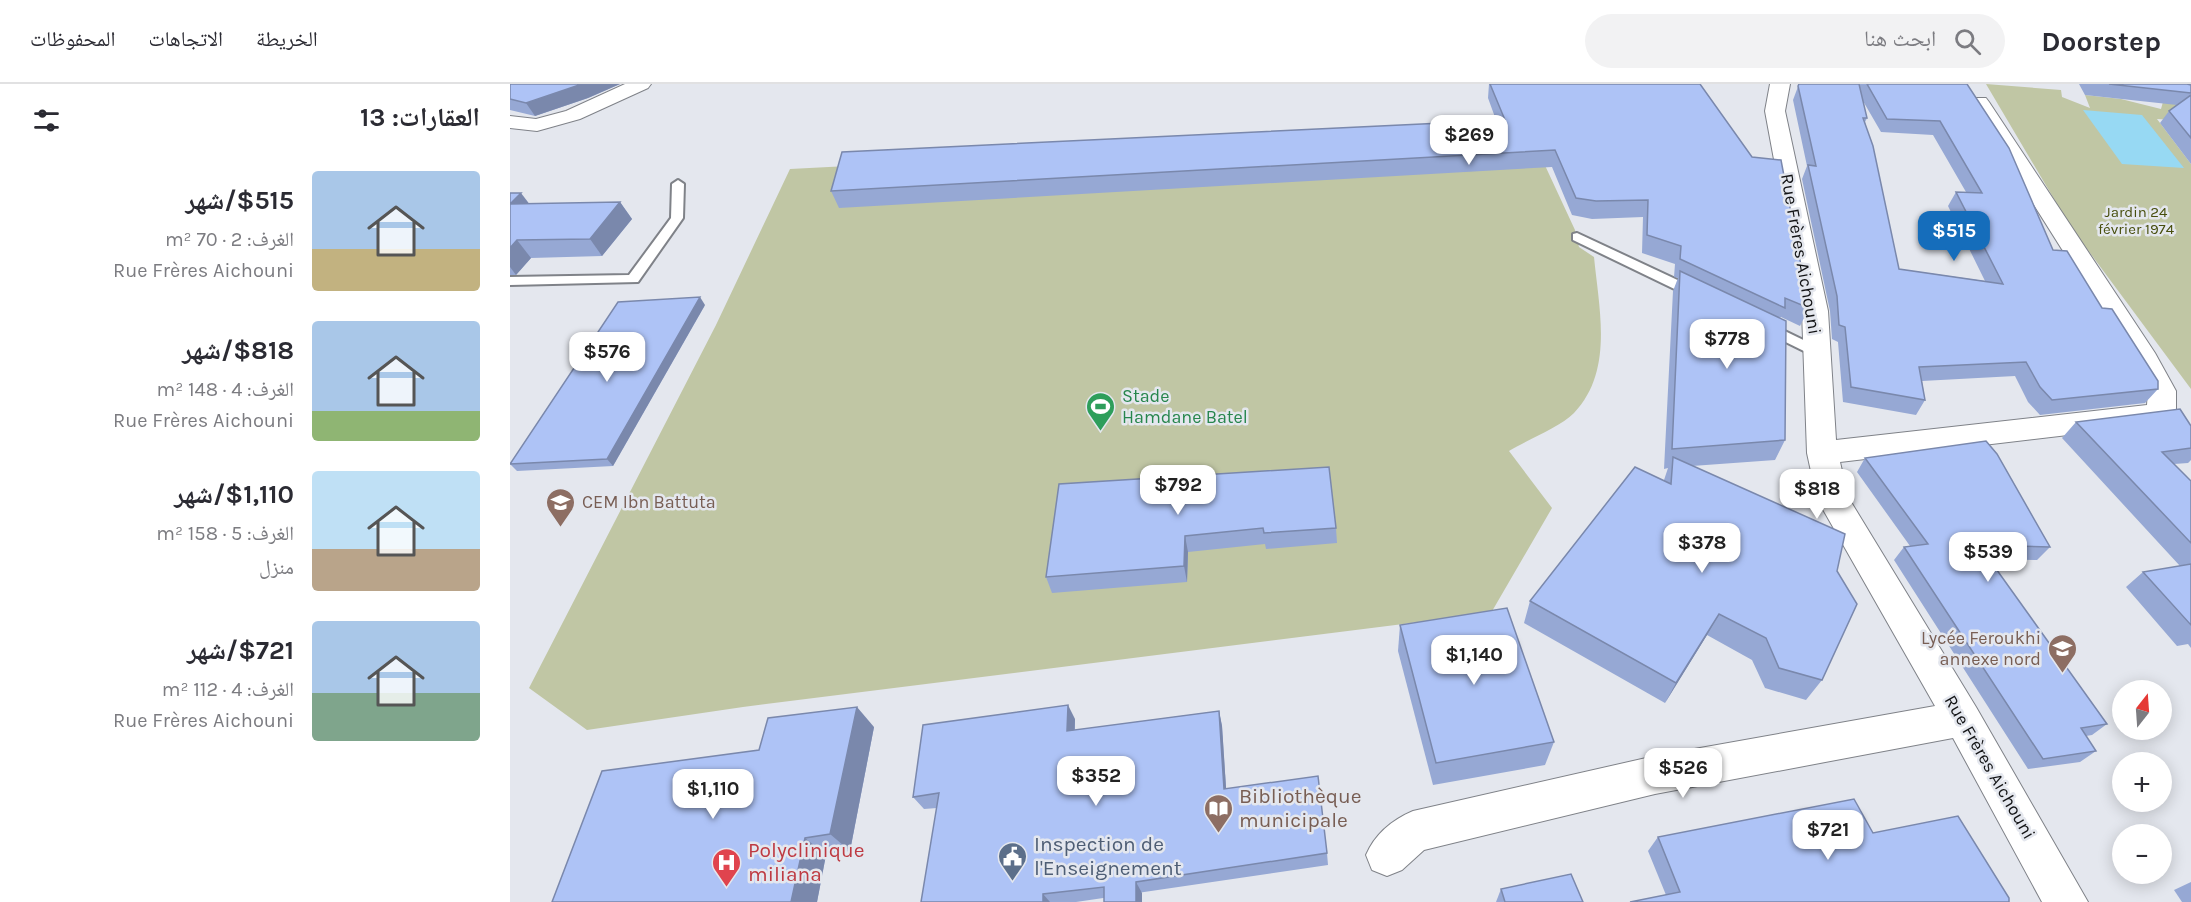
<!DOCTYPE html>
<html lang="ar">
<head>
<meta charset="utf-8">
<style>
	:root { --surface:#fff; --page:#f2f2f3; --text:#2b2b33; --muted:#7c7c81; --line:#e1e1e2; --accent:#156dbb }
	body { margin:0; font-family:Karla,"Noto Naskh Arabic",sans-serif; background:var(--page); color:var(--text); direction:rtl; height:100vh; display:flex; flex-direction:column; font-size:22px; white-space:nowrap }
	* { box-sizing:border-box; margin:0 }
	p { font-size:20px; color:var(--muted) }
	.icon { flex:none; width:33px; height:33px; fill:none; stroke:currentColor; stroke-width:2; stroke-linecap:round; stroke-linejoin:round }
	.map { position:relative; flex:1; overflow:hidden; direction:ltr }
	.sheet { display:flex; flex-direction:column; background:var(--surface); width:510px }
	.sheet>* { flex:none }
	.needle { width:39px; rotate:17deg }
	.tools { position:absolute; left:1602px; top:596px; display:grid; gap:12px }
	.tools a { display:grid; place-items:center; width:60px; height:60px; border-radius:50%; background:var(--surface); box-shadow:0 3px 15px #0003; font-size:30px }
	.price { position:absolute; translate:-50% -51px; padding:0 14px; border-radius:12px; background:#fff; color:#222; font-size:20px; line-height:39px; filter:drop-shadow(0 2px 3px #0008) }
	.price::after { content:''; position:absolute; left:50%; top:36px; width:18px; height:14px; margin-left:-9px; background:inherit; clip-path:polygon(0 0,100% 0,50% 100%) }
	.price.current { background:var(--accent); color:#fff }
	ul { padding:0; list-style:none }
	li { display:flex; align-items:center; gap:18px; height:150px; padding:0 30px }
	li span { display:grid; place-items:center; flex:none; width:168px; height:120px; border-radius:6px; color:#555 }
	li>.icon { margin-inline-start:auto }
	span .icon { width:72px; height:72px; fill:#fffc; stroke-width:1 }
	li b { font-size:26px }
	h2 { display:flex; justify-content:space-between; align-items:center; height:72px; padding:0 30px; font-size:26px }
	header { display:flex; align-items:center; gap:36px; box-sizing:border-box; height:84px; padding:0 30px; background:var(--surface); border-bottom:2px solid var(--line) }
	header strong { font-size:28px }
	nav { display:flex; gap:33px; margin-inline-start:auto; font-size:21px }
	.search { width:420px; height:54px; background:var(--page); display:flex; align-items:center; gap:15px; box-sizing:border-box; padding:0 21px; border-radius:33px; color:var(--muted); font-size:22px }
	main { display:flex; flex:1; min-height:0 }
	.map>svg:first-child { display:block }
</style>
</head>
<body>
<header>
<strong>Doorstep</strong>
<div class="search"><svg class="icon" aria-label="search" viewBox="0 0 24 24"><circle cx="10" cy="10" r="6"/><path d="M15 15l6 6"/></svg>ابحث هنا</div>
<nav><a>الخريطة</a><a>الاتجاهات</a><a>المحفوظات</a></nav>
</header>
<main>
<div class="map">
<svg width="1681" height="818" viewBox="0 0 1681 818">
	<rect width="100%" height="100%" fill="#e4e7ee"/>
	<g fill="#c0c6a4">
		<polygon points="1476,0 1551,6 1552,13 1580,24 1575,11 1611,15 1651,25 1656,7 1681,37 1647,35 1681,80 1681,305 1560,142"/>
		<path d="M1019,47L1065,146L1069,163L1084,173C1089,225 1104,287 1064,329C1050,343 1017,356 999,367L1042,424L981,529L233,623L77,646L19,604L206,241L280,85Z"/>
	</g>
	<polygon fill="#97d9f3" points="1573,26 1632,31 1674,84 1612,80"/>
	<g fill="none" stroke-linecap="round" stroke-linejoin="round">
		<defs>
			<g id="service">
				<polygon points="168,96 174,100 173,134 128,198 0,201 0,193 119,191 161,134 162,100"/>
				<polygon points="1067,149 1191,207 1193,210 1191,213 1181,213 1063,156 1063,150"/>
				<polygon points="1258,239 1312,265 1314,268 1312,271 1302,271 1253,247 1253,241"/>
			</g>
			<g id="minor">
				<polygon points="115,0 141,0 138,4 70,35 27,47 0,44 0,32 26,35 56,27"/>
				<path d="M1260,0H1280L1275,27L1318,227L1326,356L1637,321L1638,307L1618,270L1459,18L1462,14H1476L1479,18L1645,269L1666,307V330L1661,337L1651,340L1330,378L1338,413L1466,623L1578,818H1532L1443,654L1145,710L914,766L892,786L877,792L862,786L856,771C865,750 882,736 903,727L1145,672L1425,622L1307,415L1297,369L1292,227L1255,27Z"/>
			</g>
		</defs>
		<use href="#service" stroke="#7f8288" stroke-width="4"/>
		<use href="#minor" stroke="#7f8288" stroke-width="2"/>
		<use href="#service" fill="#fff" fill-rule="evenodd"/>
		<use href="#minor" fill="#fff" fill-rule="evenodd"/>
	</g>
	<g fill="#96a8d4" fill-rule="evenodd">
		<polygon points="0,0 110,0 78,14 25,32 0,26"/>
		<polygon points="979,0 1190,0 1299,224 1290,242 1271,233 1270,234 1275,356 1265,376 1182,382 1327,487 1312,596 1296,616 1255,604 1242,576 1197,551 1155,619 1014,539 1020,517 1154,396 1158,384 1154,385 1163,207 1168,194 1164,193 1165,180 1132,169 1133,133 1082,135 1062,131 1042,83 329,124 321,107 986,36 978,14"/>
		<path d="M1289,0H1457L1543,166L1592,224L1648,305L1635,319L1530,331L1518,318L1505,292L1412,297L1415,316L1406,331L1333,318L1328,258L1322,255L1320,227L1292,95L1297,82L1283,16ZM1353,17L1371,48L1423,51L1456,108H1446L1438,122L1475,197L1389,185L1355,38L1357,34Z"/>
		<polygon points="1569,0 1677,0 1680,1 1678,0 1681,0 1681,80 1650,39 1659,27 1667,21 1575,11"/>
		<polygon points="0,109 20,120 110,118 122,135 92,172 21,174 6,191 0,191"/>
		<polygon points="195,221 103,382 7,387 0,380"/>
		<polygon points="1566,338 1681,342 1681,376 1678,379 1664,380 1681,397 1681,564 1678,560 1667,562 1616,503 1633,488 1670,482 1552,354"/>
		<polygon points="1355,374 1540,463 1527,476 1478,475 1597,640 1582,651 1576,652 1586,667 1570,678 1518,685 1384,476 1394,463 1400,462 1347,388"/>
		<polygon points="549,400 826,444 827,459 756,465 755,460 678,468 677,498 542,509 536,493"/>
		<polygon points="890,541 1044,658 1035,681 923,701 888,567"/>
		<polygon points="709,627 712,642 716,705 817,769 818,781 566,818 411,818 427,724 414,725 403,713 565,635 565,646"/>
		<polygon points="364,643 340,767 316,771 307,818 42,818"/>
		<polygon points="1363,749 1499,818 1156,811 1138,767 1148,753"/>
		<polygon points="1681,798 1681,818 1672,818 1664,806"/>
		<polygon points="991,805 1073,818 986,818"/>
	</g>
	<g fill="#7a88ac">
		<polygon points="72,0 110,0 78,14 25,32 16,19"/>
		<polygon points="11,109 24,126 0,120"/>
		<polygon points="110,118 122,135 92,172 80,155"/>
		<polygon points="7,156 21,174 6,191 0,183 0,164"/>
		<polygon points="190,213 195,221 103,382 97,375"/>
		<polygon points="675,452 678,468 677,498 674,482"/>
		<polygon points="1209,530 1197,551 1155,619 1166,599"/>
		<polygon points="558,621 565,635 564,661 557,647"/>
		<polygon points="347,623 364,643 340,767 320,750"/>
		<polygon points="709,627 712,642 717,718 714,705"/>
		<polygon points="295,754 316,771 307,818 281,818"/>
		<polygon points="626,798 632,809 632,818 626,818"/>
		<polygon points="533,810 540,818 533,818"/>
	</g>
	<g fill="#aec3f6" stroke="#7a88ac" stroke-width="1.5">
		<polygon points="0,0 72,0 16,19 0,15"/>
		<polygon points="980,0 1190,0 1242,73 1271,76 1299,224 1275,214 1275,224 1170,175 1171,162 1137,151 1138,116 1086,117 1066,114 1045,66 321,107 332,68 995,36"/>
		<polygon points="1289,0 1349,0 1357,34 1353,34 1363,62 1389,185 1493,200 1446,108 1472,109 1430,37 1377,35 1357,0 1457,0 1499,64 1543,166 1557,167 1592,224 1602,225 1648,297 1648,305 1542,316 1530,303 1516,278 1409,283 1415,316 1341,303 1335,243 1329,241 1327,212 1298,81 1306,82 1288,2"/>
		<polygon points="1599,0 1677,0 1681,1 1681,9"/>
		<polygon points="1681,11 1681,54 1659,27"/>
		<polygon points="0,109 11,109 0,120 110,118 80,155 7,156 0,164"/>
		<polygon points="1170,187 1276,237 1275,356 1162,365"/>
		<polygon points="190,213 97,375 0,380 108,218"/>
		<polygon points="1670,325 1681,342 1681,364 1652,368 1681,397 1681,459 1566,338"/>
		<polygon points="1476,357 1487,370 1540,463 1469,461 1597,640 1571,644 1586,667 1533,675 1394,463 1418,460 1355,374"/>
		<polygon points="1163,373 1335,450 1327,487 1347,520 1312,596 1269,584 1256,554 1209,530 1166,599 1020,517 1125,383 1161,400"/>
		<polygon points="819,383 826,444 754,449 753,444 675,452 674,482 536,493 549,400"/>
		<polygon points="1681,480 1681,541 1633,488"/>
		<polygon points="997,524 1044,658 926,679 890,541"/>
		<polygon points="558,621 557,647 709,627 714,705 808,692 817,769 626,798 626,818 594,818 594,803 533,810 533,818 411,818 429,709 403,713 413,641"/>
		<polygon points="347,623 320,750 295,754 281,818 42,818 92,687 249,666 258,634"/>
		<polygon points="1344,715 1363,749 1448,732 1499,814 1499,818 1120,818 1170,808 1148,753"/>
		<polygon points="1061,790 1073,818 995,818 991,805"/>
	</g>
	<defs>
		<symbol id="stadium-pin" viewBox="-11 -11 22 30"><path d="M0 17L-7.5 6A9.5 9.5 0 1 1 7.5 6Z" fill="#2e9e5b" stroke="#e4e7ee"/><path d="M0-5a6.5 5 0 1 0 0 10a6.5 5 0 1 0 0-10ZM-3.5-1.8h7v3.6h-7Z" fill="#fff"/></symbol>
		<symbol id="school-pin" viewBox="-11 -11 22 30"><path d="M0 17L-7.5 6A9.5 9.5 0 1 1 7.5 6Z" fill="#8d6e63" stroke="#e4e7ee"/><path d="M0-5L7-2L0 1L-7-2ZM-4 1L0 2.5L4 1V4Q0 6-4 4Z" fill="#fff"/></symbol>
		<symbol id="library-pin" viewBox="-11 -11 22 30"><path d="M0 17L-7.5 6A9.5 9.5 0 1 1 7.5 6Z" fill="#8d6e63" stroke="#e4e7ee"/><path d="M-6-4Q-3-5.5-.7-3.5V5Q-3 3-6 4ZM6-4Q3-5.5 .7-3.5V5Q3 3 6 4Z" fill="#fff"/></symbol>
		<symbol id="civic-pin" viewBox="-11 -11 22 30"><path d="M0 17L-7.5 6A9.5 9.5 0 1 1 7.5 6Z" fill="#5c6f8a" stroke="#e4e7ee"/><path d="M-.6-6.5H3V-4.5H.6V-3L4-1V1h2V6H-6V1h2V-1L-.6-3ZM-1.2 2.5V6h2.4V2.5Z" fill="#fff"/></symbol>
		<symbol id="hospital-pin" viewBox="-11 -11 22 30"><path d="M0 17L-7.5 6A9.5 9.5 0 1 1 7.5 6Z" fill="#e0444e" stroke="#e4e7ee"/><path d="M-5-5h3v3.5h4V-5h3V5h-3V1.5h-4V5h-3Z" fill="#fff"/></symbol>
	</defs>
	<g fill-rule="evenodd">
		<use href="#stadium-pin" x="574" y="306" width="33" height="45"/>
		<use href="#school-pin" x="34" y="402" width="33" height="45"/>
		<use href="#school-pin" x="1536" y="548" width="33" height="45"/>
		<use href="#library-pin" x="692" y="708" width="33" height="45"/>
		<use href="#civic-pin" x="486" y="756" width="33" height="45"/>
		<use href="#hospital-pin" x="200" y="762" width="33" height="45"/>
	</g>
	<g text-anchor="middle" stroke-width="5" stroke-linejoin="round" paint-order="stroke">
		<g font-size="15" fill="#474e0d" stroke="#e4e7ee">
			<text x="1626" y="133">Jardin 24<tspan x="1626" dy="17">février 1974</tspan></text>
		</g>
		<g font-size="18" fill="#121315" stroke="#e4e7ee">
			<text transform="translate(1291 170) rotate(80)" y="6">Rue Frères Aichouni</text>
			<text transform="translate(1480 683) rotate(60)" y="6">Rue Frères Aichouni</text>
		</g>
		<g font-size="18" fill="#27864d" stroke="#e4e7ee" text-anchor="start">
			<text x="612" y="318">Stade<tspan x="612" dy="21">Hamdane Batel</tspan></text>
		</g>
		<g font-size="18" fill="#785e54" stroke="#e4e7ee" text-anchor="start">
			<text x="72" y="424">CEM Ibn Battuta</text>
			<text x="1531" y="560" text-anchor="end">Lycée Feroukhi<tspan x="1531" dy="21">annexe nord</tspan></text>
		</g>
		<g font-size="21" fill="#785e54" stroke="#e4e7ee" text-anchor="start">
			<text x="729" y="719">Bibliothèque<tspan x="729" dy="24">municipale</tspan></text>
		</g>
		<g font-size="21" fill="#4e5e75" stroke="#e4e7ee" text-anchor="start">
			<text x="524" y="767">Inspection de<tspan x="524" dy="24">l'Enseignement</tspan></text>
		</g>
		<g font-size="21" fill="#be3a42" stroke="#e4e7ee" text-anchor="start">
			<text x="238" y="773">Polyclinique<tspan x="238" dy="24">miliana</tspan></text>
		</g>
	</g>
</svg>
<div class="tools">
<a><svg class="needle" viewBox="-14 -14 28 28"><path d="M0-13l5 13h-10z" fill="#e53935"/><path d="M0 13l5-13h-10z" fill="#7c7c81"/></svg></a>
<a>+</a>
<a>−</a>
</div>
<b class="price" style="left:959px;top:82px">$269</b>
<b class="price current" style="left:1444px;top:178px">$515</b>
<b class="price" style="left:1217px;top:286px">$778</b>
<b class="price" style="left:97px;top:299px">$576</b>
<b class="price" style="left:668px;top:432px">$792</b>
<b class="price" style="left:1307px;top:436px">$818</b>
<b class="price" style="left:1192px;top:490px">$378</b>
<b class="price" style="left:1478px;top:499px">$539</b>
<b class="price" style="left:964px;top:602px">$1,140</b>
<b class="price" style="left:1173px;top:715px">$526</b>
<b class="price" style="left:586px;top:723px">$352</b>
<b class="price" style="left:203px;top:736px">$1,110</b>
<b class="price" style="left:1318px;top:777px">$721</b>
</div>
<section class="sheet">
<h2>العقارات: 13<svg class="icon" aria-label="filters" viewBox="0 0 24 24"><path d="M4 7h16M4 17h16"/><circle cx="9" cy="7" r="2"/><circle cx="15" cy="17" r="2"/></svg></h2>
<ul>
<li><span style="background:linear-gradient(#a9c7e8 65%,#c2b280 0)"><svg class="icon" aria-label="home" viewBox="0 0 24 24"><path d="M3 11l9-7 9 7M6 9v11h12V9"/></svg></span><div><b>$515/شهر</b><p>الغرف: 2 · 70 m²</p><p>Rue Frères Aichouni</p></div></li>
<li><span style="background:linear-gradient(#a9c7e8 75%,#8fb573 0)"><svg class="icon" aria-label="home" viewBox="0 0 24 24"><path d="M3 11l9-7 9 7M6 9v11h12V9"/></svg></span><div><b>$818/شهر</b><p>الغرف: 4 · 148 m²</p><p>Rue Frères Aichouni</p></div></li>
<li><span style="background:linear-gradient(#bfe0f5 65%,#b9a48a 0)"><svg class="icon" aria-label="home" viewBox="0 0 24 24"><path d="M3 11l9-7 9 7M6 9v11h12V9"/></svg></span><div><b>$1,110/شهر</b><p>الغرف: 5 · 158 m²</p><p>منزل</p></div></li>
<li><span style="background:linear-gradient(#a9c7e8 60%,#7fa58c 0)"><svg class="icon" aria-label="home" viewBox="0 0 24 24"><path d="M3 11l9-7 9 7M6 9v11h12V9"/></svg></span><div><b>$721/شهر</b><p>الغرف: 4 · 112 m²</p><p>Rue Frères Aichouni</p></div></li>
</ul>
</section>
</main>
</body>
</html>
